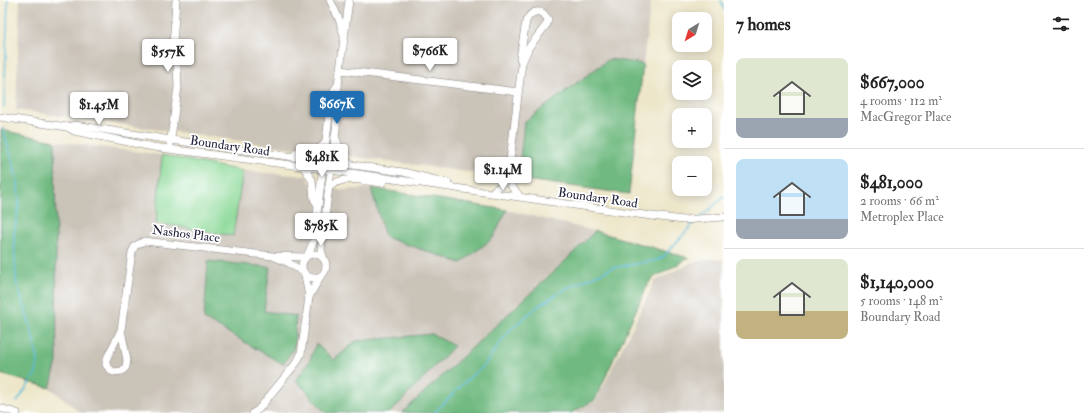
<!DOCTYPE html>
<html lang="en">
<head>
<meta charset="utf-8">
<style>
	:root { --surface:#fff; --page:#f6f6f6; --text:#222; --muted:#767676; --line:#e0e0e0; --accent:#1f6fb2 }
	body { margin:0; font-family:"IM FELL Double Pica",serif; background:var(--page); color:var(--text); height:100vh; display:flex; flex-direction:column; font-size:15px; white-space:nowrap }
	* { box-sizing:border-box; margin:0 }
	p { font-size:13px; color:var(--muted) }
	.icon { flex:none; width:22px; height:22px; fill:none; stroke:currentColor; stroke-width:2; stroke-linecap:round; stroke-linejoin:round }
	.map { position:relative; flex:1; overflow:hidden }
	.sheet { display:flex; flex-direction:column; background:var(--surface); width:360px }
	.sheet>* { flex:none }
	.needle { width:26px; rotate:218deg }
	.controls { position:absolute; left:672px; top:12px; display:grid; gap:8px }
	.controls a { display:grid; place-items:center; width:40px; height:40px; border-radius:8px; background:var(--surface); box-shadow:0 2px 10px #0003; font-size:20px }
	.price { position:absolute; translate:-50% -34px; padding:0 9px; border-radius:4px; background:#fff; color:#222; font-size:13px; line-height:26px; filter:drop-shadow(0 1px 2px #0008) }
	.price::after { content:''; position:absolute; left:50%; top:24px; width:12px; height:9px; margin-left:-6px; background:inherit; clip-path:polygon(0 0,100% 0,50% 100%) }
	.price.current { background:var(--accent); color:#fff }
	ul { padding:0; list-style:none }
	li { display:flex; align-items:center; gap:12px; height:100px; padding:0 12px }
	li+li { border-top:1px solid var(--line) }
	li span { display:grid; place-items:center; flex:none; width:112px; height:80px; border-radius:8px; color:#555 }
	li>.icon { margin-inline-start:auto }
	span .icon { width:48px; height:48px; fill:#fffc; stroke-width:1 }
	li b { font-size:17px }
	h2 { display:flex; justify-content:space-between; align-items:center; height:48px; padding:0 12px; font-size:17px }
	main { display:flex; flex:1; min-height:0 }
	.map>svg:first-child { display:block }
</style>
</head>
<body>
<main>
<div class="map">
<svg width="724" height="413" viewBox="0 0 724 413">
	<rect width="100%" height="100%" fill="#fff"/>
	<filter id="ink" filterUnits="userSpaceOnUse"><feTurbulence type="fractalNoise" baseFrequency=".025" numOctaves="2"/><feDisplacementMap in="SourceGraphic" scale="8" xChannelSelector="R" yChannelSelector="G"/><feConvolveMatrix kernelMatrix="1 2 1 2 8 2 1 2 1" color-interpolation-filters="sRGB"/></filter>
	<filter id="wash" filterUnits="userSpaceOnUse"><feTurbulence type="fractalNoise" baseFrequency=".012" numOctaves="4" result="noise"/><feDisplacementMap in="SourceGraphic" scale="16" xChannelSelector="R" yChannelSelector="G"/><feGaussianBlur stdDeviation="0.9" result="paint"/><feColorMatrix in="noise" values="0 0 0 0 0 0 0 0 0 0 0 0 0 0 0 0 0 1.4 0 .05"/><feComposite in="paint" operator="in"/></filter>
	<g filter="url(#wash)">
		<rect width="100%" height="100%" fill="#ede6c9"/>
		<g fill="#cac3b8">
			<polygon points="20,0 651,0 643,64 609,59 524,122 518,179 16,110"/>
			<polygon points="55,141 162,155 156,224 233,235 243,171 307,176 310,183 343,190 371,188 507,210 595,231 562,264 402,413 81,413 50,388 57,362"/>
			<polygon points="709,259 724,260 724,413 573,413 596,401 655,281 691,263"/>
		</g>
		<polygon fill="#8bd997" stroke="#567e69" points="162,155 243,171 233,236 156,223"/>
		<g fill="#70b980" stroke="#496e5e">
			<polygon points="609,59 643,64 629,194 518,179 524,122"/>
			<polygon points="1,130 55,141 57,362 50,388 0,374"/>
			<polygon points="371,188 507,210 493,238 461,263 385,237"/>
			<polygon points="595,231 689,258 653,278 648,284 595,400 571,413 402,413 562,264"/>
			<polygon points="208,261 270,267 264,311 296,316 294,348 283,364 204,319"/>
			<polygon points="432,334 454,346 390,413 326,413 296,380 309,362 316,344 334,360 356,341"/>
		</g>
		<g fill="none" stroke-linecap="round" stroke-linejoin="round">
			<g stroke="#5bbbd9" stroke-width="1.5">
				<polyline points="721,0 724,10"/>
				<polyline points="4,107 8,0"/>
				<polyline points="3,128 18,182 19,205 14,234 16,281 31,328 38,360 36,373 17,402"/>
				<polyline points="701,217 724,197"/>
				<polyline points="434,413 471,376 482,368 508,332 538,306 567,288 612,268 657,260 663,257 695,222"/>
			</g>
		</g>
	</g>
	<g filter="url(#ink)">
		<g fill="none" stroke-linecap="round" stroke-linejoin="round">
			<defs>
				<g id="minor">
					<polyline points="330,0 339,19 344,36"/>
					<polyline points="340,70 518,92"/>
					<polyline points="0,117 67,127 74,131 153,147 330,170 644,215 683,220 724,217"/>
					<polyline points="67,127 75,125 171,140 403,172 448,183"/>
					<polyline points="335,137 345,160 350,164"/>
					<polyline points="170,145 178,87 177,66 173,46 176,0"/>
					<path d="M293,157L297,152C308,153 317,152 325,143"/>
					<polyline points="303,166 312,180 314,199 318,205"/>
					<path d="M328,188C343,174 364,181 382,183L386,178"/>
					<polyline points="494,190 501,186 508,177"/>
					<path d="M518,194L512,187L508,177L522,63L529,47L547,24L548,19L543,13C535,10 530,13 526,21L520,58L522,63"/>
					<circle cx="314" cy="266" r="12"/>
					<polyline points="308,254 314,240 330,108 334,90 338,85"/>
					<polyline points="275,257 289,263 303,272"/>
					<polyline points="324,259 321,250 336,129 338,85 349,0"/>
					<polyline points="309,297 320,277"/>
					<polyline points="121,330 127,360 126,367 122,371 113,372 106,365 106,360 121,330 132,252 135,246 144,241 273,256 305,257"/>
					<polyline points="0,408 17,413"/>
					<polyline points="253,413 258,410 297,362 301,354 309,297 305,275"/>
				</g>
			</defs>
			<use href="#minor" stroke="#888482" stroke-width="8"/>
			<use href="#minor" stroke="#fff" stroke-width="7"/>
		</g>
	</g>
	<g text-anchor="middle" stroke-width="3.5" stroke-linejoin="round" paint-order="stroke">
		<g font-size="13" fill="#22223b" stroke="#fff">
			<text transform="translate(230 145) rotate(8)" y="5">Boundary Road</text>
			<text transform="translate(598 197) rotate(8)" y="5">Boundary Road</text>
			<text transform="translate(186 233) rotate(7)" y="5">Nashos Place</text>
		</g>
	</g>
</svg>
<div class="controls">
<a><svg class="needle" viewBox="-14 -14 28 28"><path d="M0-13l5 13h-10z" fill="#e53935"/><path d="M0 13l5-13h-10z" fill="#767676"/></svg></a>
<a><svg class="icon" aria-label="layers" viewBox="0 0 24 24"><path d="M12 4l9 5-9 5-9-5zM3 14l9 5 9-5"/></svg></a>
<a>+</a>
<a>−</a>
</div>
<b class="price" style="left:430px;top:72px">$766K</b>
<b class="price" style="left:168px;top:73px">$557K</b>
<b class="price current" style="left:337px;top:125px">$667K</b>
<b class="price" style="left:99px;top:126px">$1.45M</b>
<b class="price" style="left:322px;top:178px">$481K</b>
<b class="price" style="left:503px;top:191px">$1.14M</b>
<b class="price" style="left:321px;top:247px">$785K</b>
</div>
<section class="sheet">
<h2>7 homes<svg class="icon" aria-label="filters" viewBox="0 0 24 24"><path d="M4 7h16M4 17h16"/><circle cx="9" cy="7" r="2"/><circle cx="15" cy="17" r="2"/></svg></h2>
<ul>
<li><span style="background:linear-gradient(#dfe7d0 75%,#9aa5b1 0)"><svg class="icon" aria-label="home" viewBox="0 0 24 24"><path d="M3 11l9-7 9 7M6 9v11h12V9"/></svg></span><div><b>$667,000</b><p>4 rooms · 112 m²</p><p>MacGregor Place</p></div></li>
<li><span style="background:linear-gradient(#bfe0f5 75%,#9aa5b1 0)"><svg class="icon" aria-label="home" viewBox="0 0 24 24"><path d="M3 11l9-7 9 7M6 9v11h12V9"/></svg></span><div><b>$481,000</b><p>2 rooms · 66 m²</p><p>Metroplex Place</p></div></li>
<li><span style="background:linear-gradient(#dfe7d0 65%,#c2b280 0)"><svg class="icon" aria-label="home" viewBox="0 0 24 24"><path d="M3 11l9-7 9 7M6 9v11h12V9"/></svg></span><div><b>$1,140,000</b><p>5 rooms · 148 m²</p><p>Boundary Road</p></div></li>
</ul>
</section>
</main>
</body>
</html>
